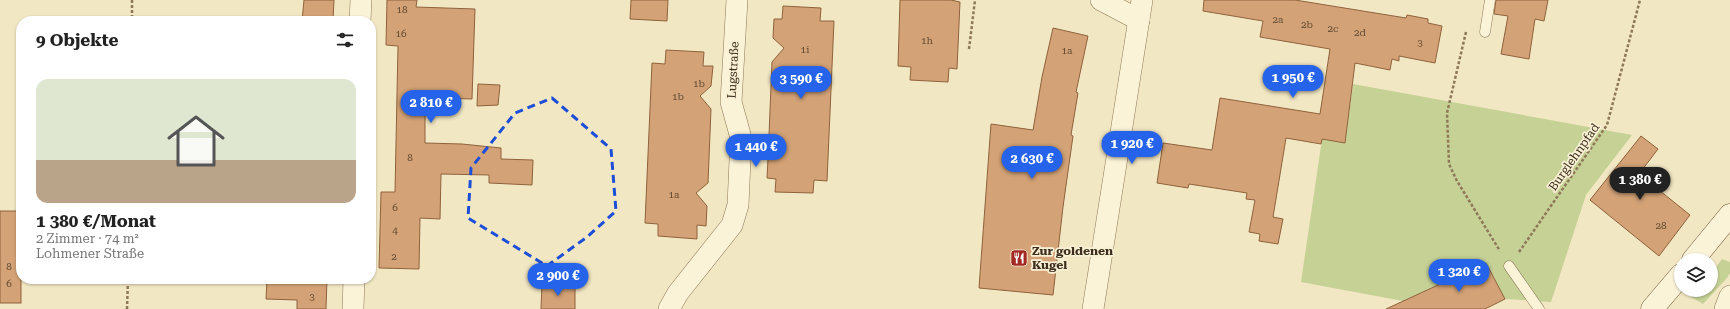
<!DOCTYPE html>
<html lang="de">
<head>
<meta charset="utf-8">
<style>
	:root { --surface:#fff; --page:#f2f2f2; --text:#222; --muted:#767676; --accent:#2563eb }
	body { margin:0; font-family:"Roboto Serif",serif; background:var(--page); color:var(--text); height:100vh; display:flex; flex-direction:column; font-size:15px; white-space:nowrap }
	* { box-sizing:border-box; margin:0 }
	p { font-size:13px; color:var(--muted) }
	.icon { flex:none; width:22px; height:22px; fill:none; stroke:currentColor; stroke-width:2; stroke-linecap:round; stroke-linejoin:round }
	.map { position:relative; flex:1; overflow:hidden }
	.sheet { position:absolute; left:16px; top:16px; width:360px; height:268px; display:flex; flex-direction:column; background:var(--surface); border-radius:16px; box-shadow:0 1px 3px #0004 }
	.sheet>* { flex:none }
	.fabs { position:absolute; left:1674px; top:253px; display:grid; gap:8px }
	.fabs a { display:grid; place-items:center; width:44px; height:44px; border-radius:50%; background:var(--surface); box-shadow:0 1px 3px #0004; font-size:20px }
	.price { position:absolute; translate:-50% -34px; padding:0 9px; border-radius:14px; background:var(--accent); color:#fff; font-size:13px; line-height:26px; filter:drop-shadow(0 1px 2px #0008) }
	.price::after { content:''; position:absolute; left:50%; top:24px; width:12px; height:9px; margin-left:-6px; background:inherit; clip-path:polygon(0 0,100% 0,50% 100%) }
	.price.selected { background:#222; color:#fff }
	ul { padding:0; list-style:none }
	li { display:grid; align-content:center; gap:8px; height:212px; padding:0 20px }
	li span { display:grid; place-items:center; height:124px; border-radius:12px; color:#555 }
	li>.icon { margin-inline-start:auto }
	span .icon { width:72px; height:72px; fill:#fffc; stroke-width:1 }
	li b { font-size:17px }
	h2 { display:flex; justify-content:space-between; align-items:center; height:48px; padding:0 20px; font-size:17px }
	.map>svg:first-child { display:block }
</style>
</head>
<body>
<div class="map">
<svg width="1730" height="309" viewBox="0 0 1730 309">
	<rect width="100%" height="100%" fill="#f2e7c3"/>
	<g fill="#c6d196">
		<polygon points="1353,84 1632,135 1586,195 1551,302 1505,299 1486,263 1403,301 1301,282 1322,139 1345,143"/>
		<polygon points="1722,259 1730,262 1730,273 1727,278 1703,304 1691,297 1697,290 1711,290 1711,274"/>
	</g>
	<g fill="#d3a276" stroke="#8f623c">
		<polygon points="304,0 334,0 333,21 302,21"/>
		<polygon points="387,0 417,0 416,7 475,9 472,99 432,98 432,101 425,101 425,143 462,144 501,148 501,159 533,160 532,185 489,183 489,175 441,174 440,219 420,218 419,269 379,268 381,192 395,192 398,46 386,45"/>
		<polygon points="631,0 668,0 667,21 630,19"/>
		<polygon points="900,0 951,0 960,2 957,69 949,68 948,82 910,80 911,67 898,66"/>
		<polygon points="1204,0 1295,0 1406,18 1407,15 1428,19 1428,23 1442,26 1435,63 1399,56 1399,61 1392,59 1390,70 1355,63 1345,143 1322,139 1321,144 1286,138 1273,217 1283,219 1278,244 1259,241 1260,234 1249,232 1255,200 1246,199 1247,193 1189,184 1188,188 1157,183 1163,143 1212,150 1220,98 1320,114 1330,49 1260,37 1263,21 1203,11"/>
		<polygon points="1496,0 1548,0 1544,21 1535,19 1529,59 1501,54 1508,16 1494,14"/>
		<polygon points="783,6 821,8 820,21 834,21 827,181 814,180 813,193 775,192 776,179 767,178 768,159 779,147 769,135 772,62 784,48 773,38 774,19 782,19"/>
		<polygon points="1053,28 1088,36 1076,92 1078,93 1071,135 1073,136 1063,207 1053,295 979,288 991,124 1033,130 1042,77"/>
		<polygon points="666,50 704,52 703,66 713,66 711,86 700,96 711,109 708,183 696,193 707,206 706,226 697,225 697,239 658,236 658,224 645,223 652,63 665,64"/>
		<polygon points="478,84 500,85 498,105 477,106"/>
		<polygon points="1641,136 1658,149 1639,174 1690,215 1659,256 1590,200"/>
		<rect x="0" y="211" width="21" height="92"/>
		<polygon points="1486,263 1505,299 1485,309 1386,309"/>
		<polygon points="267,279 327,279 326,309 297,309 297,300 266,299"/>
		<polygon points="542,284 575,284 575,309 541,309"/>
	</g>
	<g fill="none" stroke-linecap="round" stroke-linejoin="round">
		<defs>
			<g id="service">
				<polyline points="1485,32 1490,0"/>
				<polyline points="1509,266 1539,309"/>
			</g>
			<g id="minor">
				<polyline points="1101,0 1139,20"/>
				<polyline points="360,21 361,0"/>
				<polyline points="353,309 354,279"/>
				<polyline points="669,309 678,293 732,225 738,205 741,138 731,102 737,0"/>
				<polyline points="1093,309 1142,0"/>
				<polyline points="1725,309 1730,296"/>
			</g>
			<g id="secondary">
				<polyline points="1693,260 1730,215"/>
				<polyline points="1652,309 1681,275"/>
			</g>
		</defs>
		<use href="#service" stroke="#8e7858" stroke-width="11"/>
		<use href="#minor" stroke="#8e7858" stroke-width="22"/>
		<use href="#secondary" stroke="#70593b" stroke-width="23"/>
		<g stroke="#8e7858" stroke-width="2.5" stroke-dasharray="3 2" stroke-linecap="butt">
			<polyline points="132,0 132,21"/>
			<polyline points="1466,32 1447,113 1449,164 1457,181 1500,251"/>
			<polyline points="969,49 975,0"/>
			<polyline points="1519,252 1607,125 1640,0"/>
			<polyline points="127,309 128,279"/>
		</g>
		<use href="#service" stroke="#fbf3d8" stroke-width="10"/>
		<use href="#minor" stroke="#fbf3d8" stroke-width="21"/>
		<use href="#secondary" stroke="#fbf3d8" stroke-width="22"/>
	</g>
	<path fill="none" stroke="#1d4ed8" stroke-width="3" stroke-dasharray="8 5" stroke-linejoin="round" d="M552,98L611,149L616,211L587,237L547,266L468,218L471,168L515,113Z"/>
	<defs>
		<symbol id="restaurant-square" viewBox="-11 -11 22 22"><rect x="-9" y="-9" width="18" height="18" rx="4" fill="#a22a23" stroke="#f8f0d4"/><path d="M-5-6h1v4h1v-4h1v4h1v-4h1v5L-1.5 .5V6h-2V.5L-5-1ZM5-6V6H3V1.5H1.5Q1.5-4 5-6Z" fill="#fff"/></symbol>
	</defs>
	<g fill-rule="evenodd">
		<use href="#restaurant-square" x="1009" y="248" width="20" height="20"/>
	</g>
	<g text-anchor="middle" stroke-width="3.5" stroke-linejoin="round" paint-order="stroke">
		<g font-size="10" fill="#624b33">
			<text x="402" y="13">18</text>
			<text x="1278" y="23">2a</text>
			<text x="1307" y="28">2b</text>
			<text x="1333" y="32">2c</text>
			<text x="1360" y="36">2d</text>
			<text x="401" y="37">16</text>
			<text x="927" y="44">1h</text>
			<text x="1420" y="46">3</text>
			<text x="805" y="53">1i</text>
			<text x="1067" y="54">1a</text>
			<text x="699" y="87">1b</text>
			<text x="678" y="100">1b</text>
			<text x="410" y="161">8</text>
			<text x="674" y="198">1a</text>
			<text x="395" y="211">6</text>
			<text x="1661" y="229">28</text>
			<text x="395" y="234">4</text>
			<text x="394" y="260">2</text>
			<text x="9" y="270">8</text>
			<text x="9" y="287">6</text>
			<text x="312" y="300">3</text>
		</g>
		<g font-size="12" fill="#3d2e1d" stroke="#f8f0d4">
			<text transform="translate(733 70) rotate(-87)" y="4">Lugstraße</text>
			<text transform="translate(1574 157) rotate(-55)" y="4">Burglehnpfad</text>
		</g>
		<g font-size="12" font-weight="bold" fill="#3d2e1d" stroke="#f8f0d4" text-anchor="start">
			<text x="1032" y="255">Zur goldenen<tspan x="1032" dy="14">Kugel</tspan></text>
		</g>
	</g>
</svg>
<div class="fabs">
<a><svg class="icon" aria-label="layers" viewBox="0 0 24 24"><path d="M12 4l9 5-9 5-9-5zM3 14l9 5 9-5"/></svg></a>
</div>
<b class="price" style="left:1293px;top:99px">1 950 €</b>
<b class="price" style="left:801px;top:100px">3 590 €</b>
<b class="price" style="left:431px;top:124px">2 810 €</b>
<b class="price" style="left:1132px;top:165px">1 920 €</b>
<b class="price" style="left:756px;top:168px">1 440 €</b>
<b class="price" style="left:1032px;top:180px">2 630 €</b>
<b class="price selected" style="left:1640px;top:201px">1 380 €</b>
<b class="price" style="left:1459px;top:293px">1 320 €</b>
<b class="price" style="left:558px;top:297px">2 900 €</b>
<section class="sheet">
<h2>9 Objekte<svg class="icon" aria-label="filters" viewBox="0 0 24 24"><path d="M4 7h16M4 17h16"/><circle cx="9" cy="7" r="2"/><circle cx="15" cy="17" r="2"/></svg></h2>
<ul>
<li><span style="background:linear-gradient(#dfe7d0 65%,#b9a48a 0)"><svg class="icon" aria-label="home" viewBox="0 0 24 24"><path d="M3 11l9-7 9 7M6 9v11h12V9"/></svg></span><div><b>1 380 €/Monat</b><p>2 Zimmer · 74 m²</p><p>Lohmener Straße</p></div></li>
</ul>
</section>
</div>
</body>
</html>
